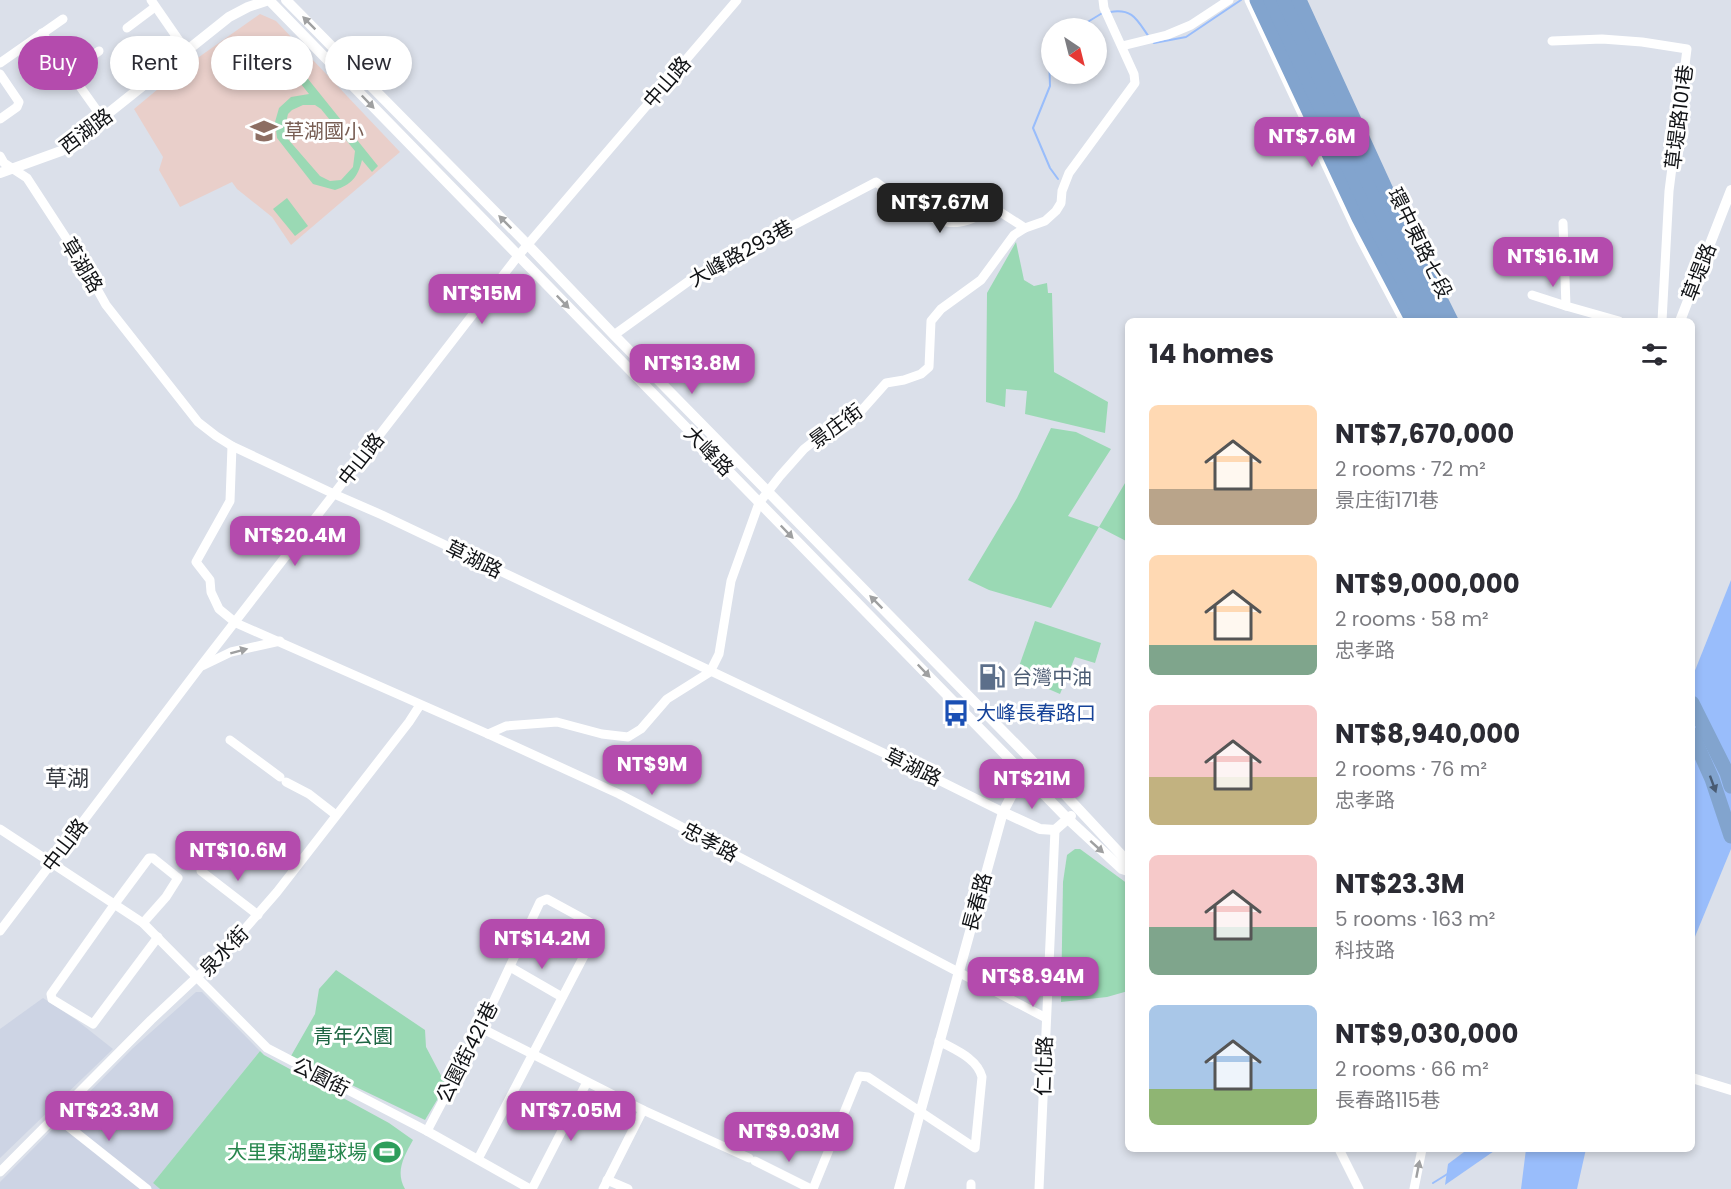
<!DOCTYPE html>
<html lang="en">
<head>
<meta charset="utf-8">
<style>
	:root { --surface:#fff; --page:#f7f7f7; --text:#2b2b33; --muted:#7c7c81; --accent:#b44bad }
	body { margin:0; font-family:Poppins,"Noto Sans TC",sans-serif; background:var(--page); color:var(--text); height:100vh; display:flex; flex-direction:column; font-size:22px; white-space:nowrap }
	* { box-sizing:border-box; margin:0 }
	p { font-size:20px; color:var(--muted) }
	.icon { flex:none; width:33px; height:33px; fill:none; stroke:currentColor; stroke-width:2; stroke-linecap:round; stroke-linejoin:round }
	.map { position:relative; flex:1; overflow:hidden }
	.details { position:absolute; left:1125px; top:318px; width:570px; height:834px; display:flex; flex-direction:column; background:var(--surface); border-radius:9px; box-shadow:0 3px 9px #0003 }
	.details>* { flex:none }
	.banner { position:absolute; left:18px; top:36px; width:570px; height:54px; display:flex; gap:12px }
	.needle { width:39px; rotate:145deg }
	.fabs { position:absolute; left:1041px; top:18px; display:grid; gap:12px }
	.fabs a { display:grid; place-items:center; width:66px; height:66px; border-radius:50%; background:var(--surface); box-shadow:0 3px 9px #0003; font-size:30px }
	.price { position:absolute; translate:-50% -51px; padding:0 14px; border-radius:12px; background:var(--accent); color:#fff; font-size:20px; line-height:39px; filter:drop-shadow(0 2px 3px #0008) }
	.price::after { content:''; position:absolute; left:50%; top:36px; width:18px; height:14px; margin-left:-9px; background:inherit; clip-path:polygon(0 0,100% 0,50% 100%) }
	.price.on { background:#222; color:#fff }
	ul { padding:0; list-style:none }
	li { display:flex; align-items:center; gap:18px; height:150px; padding:0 24px }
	li span { display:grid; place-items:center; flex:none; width:168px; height:120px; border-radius:9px; color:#555 }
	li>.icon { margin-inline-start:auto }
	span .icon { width:72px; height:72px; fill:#fffc; stroke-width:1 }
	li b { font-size:26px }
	h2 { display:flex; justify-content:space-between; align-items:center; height:72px; padding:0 24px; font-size:26px }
	.chip { padding:0 21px; border-radius:27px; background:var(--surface); box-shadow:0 3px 9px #0003; font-size:21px; line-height:54px }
	.chip.on { background:var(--accent); color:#fff }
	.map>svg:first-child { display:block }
</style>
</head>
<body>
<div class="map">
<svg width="1731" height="1189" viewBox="0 0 1731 1189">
	<rect width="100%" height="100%" fill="#dbe0ea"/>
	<g fill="#cdd4e4">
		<polygon points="196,992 202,992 260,1051 153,1183 160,1189 0,1189 0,1182 132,1049"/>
		<polygon points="43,998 75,1019 113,1049 0,1158 0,1029"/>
	</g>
	<polygon fill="#e9cfca" points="260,14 276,21 400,152 291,245 272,217 237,189 232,182 180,207 159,170 163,157 134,109 182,69"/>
	<g fill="#9ad9b4" fill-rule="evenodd">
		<path d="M304,74L378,166L372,172L362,160C358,177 351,185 335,190L313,184L277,138L275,122L279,108L291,97L309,94L297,79ZM303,105H315L321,109L355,151L353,167L341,180L330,181L320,176L287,138L285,127L288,114L292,110Z"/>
		<polygon points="287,198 308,226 295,236 273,209"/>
		<polygon points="1016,242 1024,280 1034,286 1047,283 1048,293 1052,293 1054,372 1108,402 1105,433 1025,414 1027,391 1006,389 1005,407 986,402 987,293"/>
		<polygon points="1051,428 1076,432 1111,449 1068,516 1099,527 1128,478 1128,542 1099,527 1051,608 989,590 968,580 1017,498"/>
		<polygon points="1035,621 1101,643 1095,663 1075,657 1060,694 1016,675"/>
		<polygon points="1075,849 1080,849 1128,884 1128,991 1107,997 1061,1002 1063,882 1067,855"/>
		<polygon points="336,970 425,1030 426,1047 446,1085 425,1120 291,1056 315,1014 319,989"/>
		<path d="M260,1051L264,1055L389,1123L413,1140C404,1156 395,1172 405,1189H160L153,1183Z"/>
	</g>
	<g fill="#99bdfb">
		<polygon points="1731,580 1731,849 1692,944 1692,678"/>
		<polygon points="1468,1149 1497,1149 1445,1185 1448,1164"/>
		<polygon points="1526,1149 1586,1149 1577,1189 1521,1189"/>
	</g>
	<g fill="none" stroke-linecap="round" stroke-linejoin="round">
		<g stroke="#99bdfb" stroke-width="2">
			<path d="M1110,12C1133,8 1137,20 1149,37"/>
			<polyline points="1069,28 1081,26 1104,12"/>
			<polyline points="1052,40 1049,53 1050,86 1033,128 1050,168 1058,179"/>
			<polyline points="1152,41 1154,43 1186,37 1241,0"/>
			<polyline points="1433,1183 1449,1173"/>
		</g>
		<g stroke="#fff" stroke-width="9">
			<polyline points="151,0 187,52"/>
			<polyline points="1249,0 1361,240 1404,321"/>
			<polyline points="127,28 155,7"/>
			<polyline points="42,33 103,119"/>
			<polyline points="1552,41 1602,39 1642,42 1687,49 1669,191 1662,321"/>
			<polyline points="1122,46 1167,35 1191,25 1229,0"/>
			<polyline points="0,63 63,19"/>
			<polyline points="70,72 99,51"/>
			<polyline points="0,74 19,102 17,107 0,119"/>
			<polyline points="0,156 4,163 27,178 83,264 106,305 198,422 216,436 232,446 334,494 382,515 892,757 1003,812"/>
			<polyline points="1563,223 1566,306 1619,321"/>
			<polyline points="1532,295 1566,306"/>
			<path d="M614,335L693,278L876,182C896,198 932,227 960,222C973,220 984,212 997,210L1025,228"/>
			<polyline points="232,446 230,501 196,562 210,580 211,592 219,609 236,623 488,734 619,794 1046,1018"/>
			<polyline points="202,666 231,652 280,641"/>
			<polyline points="488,734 506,726 557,722 602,734 628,737 641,729 667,699 710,672 719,654 731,581 759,503 780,476 804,449 837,423 862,410 886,383 904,380 921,374 929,367 931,321 941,309 981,280 1014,235 1025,228 1045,221 1056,211 1061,203 1062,191 1069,173 1135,83 1134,74 1104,8 1103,0"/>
			<polyline points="230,740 280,777"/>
			<polyline points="286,782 309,794 336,815"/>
			<polyline points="0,829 143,923 267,1048 427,1131 530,1189"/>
			<polyline points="201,871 258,915"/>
			<polyline points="143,923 166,897 178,878 153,858 149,858 114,905 51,994 52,999 93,1024 158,937"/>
			<polyline points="0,931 200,667 518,256 737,0"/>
			<polyline points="510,967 562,997"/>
			<polyline points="481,1028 643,1110 749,1158"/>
			<polyline points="55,1116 147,1189"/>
			<polyline points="427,1131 481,1028 540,902 547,899 591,923 598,929 478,1159"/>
			<polyline points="1339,1149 1359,1189"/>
			<polyline points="755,1161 811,1189"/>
			<polyline points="0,1172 151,1020 230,946 277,892 409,722 420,705"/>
			<polyline points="607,1180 628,1189"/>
			<polyline points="532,1189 587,1082"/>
			<polyline points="603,1189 643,1110"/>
			<path d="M813,1189L859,1076L868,1077L975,1148L982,1077C977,1058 955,1050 939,1041"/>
			<polyline points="971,1189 971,1184"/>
			<polyline points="1039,1189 1055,830"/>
			<polyline points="1414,1189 1422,1149"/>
		</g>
		<g stroke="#fff" stroke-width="10">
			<polyline points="286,0 528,245 614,335 1057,786 1128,862"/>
			<polyline points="0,173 61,151 229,17 248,7 269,0 1068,819 1122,869 1128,871"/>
			<polyline points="1680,321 1731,190"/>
			<polyline points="1003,812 1040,829 1055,830 1071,816"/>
			<polyline points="1692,1078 1731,1090"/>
			<polyline points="899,1189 1003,812 1026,768"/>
		</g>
		<g stroke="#82a4ce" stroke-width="15">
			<polyline points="1257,0 1359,218 1413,321"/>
			<polyline points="1271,0 1380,235 1424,321"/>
			<polyline points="1284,0 1386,220 1438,321"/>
			<polyline points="1299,0 1386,190 1451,321"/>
			<polyline points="1692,703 1727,773 1731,786"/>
			<polyline points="1692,734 1712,779 1731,836"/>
		</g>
	</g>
	<defs><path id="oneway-solid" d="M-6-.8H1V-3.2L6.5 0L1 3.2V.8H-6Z" transform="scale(1.5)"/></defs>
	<g fill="#9fa0a1">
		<use href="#oneway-solid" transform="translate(309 23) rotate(-135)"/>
		<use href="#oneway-solid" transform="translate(368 102) rotate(46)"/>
		<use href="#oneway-solid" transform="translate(505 222) rotate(-135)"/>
		<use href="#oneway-solid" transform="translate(563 302) rotate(46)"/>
		<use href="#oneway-solid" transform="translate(787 532) rotate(46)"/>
		<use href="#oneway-solid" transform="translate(876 602) rotate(-135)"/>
		<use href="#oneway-solid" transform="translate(239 651) rotate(-15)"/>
		<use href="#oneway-solid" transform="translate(924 671) rotate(46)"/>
		<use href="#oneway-solid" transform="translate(1097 847) rotate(42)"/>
		<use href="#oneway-solid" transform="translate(1418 1169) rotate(-79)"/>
	</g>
	<use fill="#495b72" href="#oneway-solid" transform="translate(1713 784) rotate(70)"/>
	<defs>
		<symbol id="school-bare" viewBox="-9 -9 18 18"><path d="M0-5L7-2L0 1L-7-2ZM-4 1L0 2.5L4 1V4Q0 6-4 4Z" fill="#8d6e63" stroke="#fff" stroke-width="2.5" paint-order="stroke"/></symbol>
		<symbol id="fuel-bare" viewBox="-9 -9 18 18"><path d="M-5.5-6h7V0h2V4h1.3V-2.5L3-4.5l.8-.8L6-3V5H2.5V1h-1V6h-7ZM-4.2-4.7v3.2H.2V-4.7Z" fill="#5c6f8a" stroke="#fff" stroke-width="2.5" paint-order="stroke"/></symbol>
		<symbol id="bus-bare" viewBox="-9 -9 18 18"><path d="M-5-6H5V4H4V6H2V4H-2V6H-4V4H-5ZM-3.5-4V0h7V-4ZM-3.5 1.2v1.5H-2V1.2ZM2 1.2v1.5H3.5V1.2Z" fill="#1a4fb4" stroke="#fff" stroke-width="2.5" paint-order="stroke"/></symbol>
		<symbol id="stadium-bare" viewBox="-9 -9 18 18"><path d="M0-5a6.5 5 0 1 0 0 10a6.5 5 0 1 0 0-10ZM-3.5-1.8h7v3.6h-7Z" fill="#2e9e5b" stroke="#fff" stroke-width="2.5" paint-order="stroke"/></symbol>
	</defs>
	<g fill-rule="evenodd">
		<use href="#school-bare" x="245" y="112" width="38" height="38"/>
		<use href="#fuel-bare" x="973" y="658" width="38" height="38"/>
		<use href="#bus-bare" x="937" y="694" width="38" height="38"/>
		<use href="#stadium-bare" x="368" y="1133" width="38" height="38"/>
	</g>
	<g text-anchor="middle" stroke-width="6" stroke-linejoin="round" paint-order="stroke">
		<g font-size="20" fill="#101215" stroke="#fff">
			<text transform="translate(667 82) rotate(-49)" y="7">中山路</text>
			<text transform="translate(1679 117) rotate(-83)" y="7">草堤路101巷</text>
			<text transform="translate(86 131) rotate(-37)" y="7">西湖路</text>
			<text transform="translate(1420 243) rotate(64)" y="7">環中東路七段</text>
			<text transform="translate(741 253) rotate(-29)" y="7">大峰路293巷</text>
			<text transform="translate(82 265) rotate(59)" y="7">草湖路</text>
			<text transform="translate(1699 272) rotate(-69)" y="7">草堤路</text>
			<text transform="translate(836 426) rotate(-36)" y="7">景庄街</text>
			<text transform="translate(709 451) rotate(46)" y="7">大峰路</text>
			<text transform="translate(361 459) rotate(-52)" y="7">中山路</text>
			<text transform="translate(474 559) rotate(26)" y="7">草湖路</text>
			<text transform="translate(913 767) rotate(26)" y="7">草湖路</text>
			<text transform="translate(710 842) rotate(28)" y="7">忠孝路</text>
			<text transform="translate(65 845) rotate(-53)" y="7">中山路</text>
			<text transform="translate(977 902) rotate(-75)" y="7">長春路</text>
			<text transform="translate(224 951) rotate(-46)" y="7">泉水街</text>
			<text transform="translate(467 1052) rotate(-63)" y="7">公園街421巷</text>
			<text transform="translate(1044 1066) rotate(-88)" y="7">仁化路</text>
			<text transform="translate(321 1077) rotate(27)" y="7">公園街</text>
		</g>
		<g font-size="20" fill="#785e54" stroke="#fff" text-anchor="start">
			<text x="284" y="138">草湖國小</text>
		</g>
		<g font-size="20" fill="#4e5e75" stroke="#fff" text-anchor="start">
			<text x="1012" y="684">台灣中油</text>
		</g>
		<g font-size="20" fill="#164399" stroke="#fff" text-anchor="start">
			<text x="976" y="720">大峰長春路口</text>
		</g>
		<g font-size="20" fill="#1e6643" stroke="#fff">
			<text x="353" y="1043">青年公園</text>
		</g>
		<g font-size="20" fill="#27864d" stroke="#fff" text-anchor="end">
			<text x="367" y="1159">大里東湖壘球場</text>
		</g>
		<g font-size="22" fill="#34383f" stroke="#fff">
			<text x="67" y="786">草湖</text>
		</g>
	</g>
</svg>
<div class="fabs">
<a><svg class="needle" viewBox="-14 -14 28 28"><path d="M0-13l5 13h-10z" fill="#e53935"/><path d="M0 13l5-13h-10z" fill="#7c7c81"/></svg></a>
</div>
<b class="price" style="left:1312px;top:168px">NT$7.6M</b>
<b class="price on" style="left:940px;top:234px">NT$7.67M</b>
<b class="price" style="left:1553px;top:288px">NT$16.1M</b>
<b class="price" style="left:482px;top:325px">NT$15M</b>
<b class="price" style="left:692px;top:395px">NT$13.8M</b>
<b class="price" style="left:295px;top:567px">NT$20.4M</b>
<b class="price" style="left:652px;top:796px">NT$9M</b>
<b class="price" style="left:1032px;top:810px">NT$21M</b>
<b class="price" style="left:238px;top:882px">NT$10.6M</b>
<b class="price" style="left:542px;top:970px">NT$14.2M</b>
<b class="price" style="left:1033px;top:1008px">NT$8.94M</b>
<b class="price" style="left:109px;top:1142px">NT$23.3M</b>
<b class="price" style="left:571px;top:1142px">NT$7.05M</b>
<b class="price" style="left:789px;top:1163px">NT$9.03M</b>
<div class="banner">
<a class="chip on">Buy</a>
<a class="chip">Rent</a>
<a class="chip">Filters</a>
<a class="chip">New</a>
</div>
<section class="details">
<h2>14 homes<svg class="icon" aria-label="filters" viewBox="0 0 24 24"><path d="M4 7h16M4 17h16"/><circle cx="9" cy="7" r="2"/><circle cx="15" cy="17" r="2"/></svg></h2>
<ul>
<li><span style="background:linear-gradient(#ffd9b3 70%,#b9a48a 0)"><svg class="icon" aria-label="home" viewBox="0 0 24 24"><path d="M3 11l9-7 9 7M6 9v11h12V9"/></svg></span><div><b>NT$7,670,000</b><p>2 rooms · 72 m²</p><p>景庄街171巷</p></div></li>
<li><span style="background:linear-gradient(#ffd9b3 75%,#7fa58c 0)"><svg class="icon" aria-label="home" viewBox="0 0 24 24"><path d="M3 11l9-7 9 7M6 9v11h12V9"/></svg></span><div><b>NT$9,000,000</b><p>2 rooms · 58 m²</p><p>忠孝路</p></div></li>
<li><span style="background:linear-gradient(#f6c9c9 60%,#c2b280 0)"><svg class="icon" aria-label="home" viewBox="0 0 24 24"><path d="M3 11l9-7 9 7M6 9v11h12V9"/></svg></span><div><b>NT$8,940,000</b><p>2 rooms · 76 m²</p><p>忠孝路</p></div></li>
<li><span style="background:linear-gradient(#f6c9c9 60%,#7fa58c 0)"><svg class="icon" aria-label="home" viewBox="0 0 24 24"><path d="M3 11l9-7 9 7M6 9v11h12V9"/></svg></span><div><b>NT$23.3M</b><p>5 rooms · 163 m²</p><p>科技路</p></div></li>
<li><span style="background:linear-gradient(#a9c7e8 70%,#8fb573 0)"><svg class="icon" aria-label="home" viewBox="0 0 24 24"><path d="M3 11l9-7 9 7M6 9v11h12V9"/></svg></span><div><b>NT$9,030,000</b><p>2 rooms · 66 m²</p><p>長春路115巷</p></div></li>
</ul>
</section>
</div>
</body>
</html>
